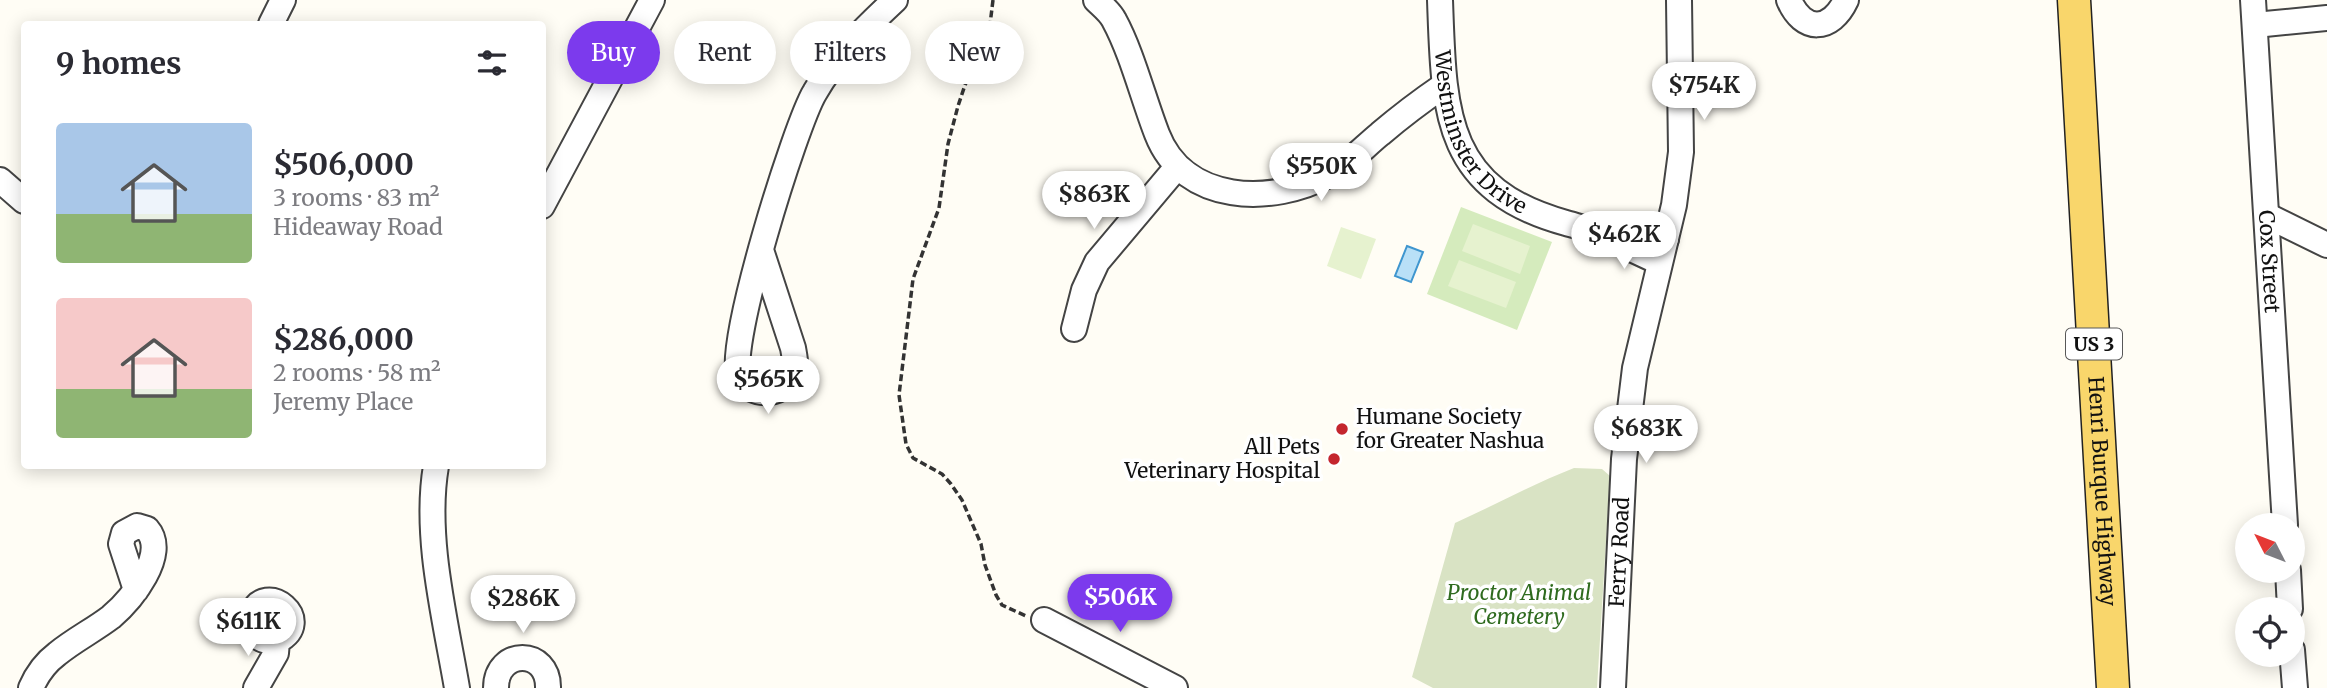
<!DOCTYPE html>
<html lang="en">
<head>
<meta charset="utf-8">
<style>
	:root { --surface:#fff; --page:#f7f7f7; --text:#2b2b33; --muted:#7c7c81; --accent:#7c3aed }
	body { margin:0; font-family:Merriweather,serif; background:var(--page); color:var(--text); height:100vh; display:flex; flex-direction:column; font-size:26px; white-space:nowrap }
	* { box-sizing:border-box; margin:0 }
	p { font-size:23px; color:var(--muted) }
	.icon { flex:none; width:38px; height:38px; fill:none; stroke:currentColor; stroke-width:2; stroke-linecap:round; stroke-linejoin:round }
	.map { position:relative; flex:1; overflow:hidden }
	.details { position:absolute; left:21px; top:21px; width:525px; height:448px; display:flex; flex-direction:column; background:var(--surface); border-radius:7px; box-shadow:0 4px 18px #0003 }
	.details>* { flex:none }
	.banner { position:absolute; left:567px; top:21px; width:665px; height:63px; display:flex; gap:14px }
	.needle { width:46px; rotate:312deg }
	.tools { position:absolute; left:2235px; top:513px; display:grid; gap:14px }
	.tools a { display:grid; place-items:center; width:70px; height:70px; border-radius:50%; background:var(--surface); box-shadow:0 4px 18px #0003; font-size:35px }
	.price { position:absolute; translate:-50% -60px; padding:0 16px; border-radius:24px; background:#fff; color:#222; font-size:23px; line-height:46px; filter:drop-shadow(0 2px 4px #0008) }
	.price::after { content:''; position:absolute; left:50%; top:42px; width:21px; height:16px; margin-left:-10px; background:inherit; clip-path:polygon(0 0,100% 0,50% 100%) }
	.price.selected { background:var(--accent); color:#fff }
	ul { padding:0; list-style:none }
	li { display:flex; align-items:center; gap:21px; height:175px; padding:0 35px }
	li span { display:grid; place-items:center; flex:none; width:196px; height:140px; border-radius:7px; color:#555 }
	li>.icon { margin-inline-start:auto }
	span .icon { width:84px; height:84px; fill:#fffc; stroke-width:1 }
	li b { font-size:30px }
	h2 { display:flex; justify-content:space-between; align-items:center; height:84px; padding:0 35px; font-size:30px }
	.chip { padding:0 24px; border-radius:32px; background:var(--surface); box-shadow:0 4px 18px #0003; font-size:24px; line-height:63px }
	.chip.selected { background:var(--accent); color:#fff }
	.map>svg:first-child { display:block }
</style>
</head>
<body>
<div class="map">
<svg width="2327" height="688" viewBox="0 0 2327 688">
	<rect width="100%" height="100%" fill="#fffdf5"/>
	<polygon fill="#d5ebbd" points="1461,207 1552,242 1517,330 1427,294"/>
	<path fill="#d9e3c4" d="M1574,468L1602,469L1610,476L1597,688H1433L1412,677L1455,523C1495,505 1533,484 1574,468Z"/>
	<g fill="#e6f2cf">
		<polygon points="1473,224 1530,246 1520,274 1462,251"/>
		<polygon points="1341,227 1376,239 1361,279 1327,266"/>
		<polygon points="1459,260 1516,282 1506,308 1448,286"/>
	</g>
	<polygon fill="#b9e0f7" stroke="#3f96cf" stroke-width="2" points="1407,246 1423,252 1411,282 1395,276"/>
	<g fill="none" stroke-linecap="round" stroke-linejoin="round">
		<defs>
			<g id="minor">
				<path d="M1096,0C1102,6 1110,12 1114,20C1132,53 1143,98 1157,134C1184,204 1272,206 1330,174C1349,164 1364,147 1380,134C1400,117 1421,101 1443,86"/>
				<path id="s1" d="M1440,0C1444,109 1442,189 1566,223C1581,227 1597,233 1613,235C1620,236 1627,234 1634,234C1645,235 1656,237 1666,239"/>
				<path d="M1789,0C1803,33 1831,32 1846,0"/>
				<path id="s2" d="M2253,0L2285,525"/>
				<polyline points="271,24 283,0"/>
				<polyline points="2255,25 2327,18"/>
				<polyline points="0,180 24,201"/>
				<polyline points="542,206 652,0"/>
				<polyline points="2268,216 2327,245"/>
				<polyline points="1614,236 1629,248 1659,262"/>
				<path d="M761,250L793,348C794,354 796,362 795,369C789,396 751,401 739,376C726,348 795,125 815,92C835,57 866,27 895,0"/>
				<polyline points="1074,329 1084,290 1097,262 1177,167"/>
				<path d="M436,466C424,536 445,618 457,688"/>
				<polyline points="2288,570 2290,609"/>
				<polyline points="1044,620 1175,688"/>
				<polyline points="2292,650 2295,688"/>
				<path d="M31,688C37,674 45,663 57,654C74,640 94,630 111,617C131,600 169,554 147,529L137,526L124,533L121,544L136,590"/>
				<path d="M256,688L276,653L277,641C317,621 264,578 252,615C246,633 262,644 277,641"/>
				<path d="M496,688C496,648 549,648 548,688"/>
				<path id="s3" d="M1613,688L1624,459L1635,368L1674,205L1681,152L1679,0"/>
			</g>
			<g id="major">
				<path id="s4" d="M2074,0L2113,688"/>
			</g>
		</defs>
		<use href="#minor" stroke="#444" stroke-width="28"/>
		<use href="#major" stroke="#222" stroke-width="35"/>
		<polyline stroke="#333" stroke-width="3.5" stroke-dasharray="7 3.5" stroke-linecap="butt" points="993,0 988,41 965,85 958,106 948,144 939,208 913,279 899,395 906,444 913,458 942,474 951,484 962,500 981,544 985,565 996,595 1002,605 1026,616"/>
		<use href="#minor" stroke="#fff" stroke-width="24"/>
		<use href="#major" stroke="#f9d66b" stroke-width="32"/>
	</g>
	<g fill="#c4262e" stroke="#fff" stroke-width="2.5">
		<circle cx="1342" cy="429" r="7"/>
		<circle cx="1334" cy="459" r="7"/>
	</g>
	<g text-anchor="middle" stroke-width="7" stroke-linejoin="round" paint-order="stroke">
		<rect fill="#fff" stroke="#585858" stroke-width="2" x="2066" y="328.5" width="56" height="31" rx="5"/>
		<g font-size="19" font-weight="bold" fill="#111">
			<text x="2094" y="351">US 3</text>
		</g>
		<g font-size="21" fill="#111" stroke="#fff">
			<text dy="7" stroke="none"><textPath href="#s1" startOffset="145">Westminster Drive</textPath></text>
			<text dy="7" stroke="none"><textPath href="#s2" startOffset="262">Cox Street</textPath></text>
			<text dy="7" stroke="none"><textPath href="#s4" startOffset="492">Henri Burque Highway</textPath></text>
			<text dy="7" stroke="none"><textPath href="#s3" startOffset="136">Ferry Road</textPath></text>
		</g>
		<g font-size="21" fill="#111" stroke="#fff" text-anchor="start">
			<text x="1356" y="424">Humane Society<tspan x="1356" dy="24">for Greater Nashua</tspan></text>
			<text x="1320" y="454" text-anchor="end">All Pets<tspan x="1320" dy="24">Veterinary Hospital</tspan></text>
		</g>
		<g font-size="21" font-style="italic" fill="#2f6b1f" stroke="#fff">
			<text x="1519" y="600">Proctor Animal<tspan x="1519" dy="24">Cemetery</tspan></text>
		</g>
	</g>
</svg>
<div class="tools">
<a><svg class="needle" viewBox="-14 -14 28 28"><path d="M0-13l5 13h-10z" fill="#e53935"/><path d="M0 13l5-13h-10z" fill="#7c7c81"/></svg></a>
<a><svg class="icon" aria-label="locate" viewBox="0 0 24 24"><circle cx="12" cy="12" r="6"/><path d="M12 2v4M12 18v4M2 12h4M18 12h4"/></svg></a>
</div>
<b class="price" style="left:1704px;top:122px">$754K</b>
<b class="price" style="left:1321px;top:203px">$550K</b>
<b class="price" style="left:1094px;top:231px">$863K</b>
<b class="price" style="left:1624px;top:271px">$462K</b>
<b class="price" style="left:768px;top:416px">$565K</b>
<b class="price" style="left:1646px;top:465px">$683K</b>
<b class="price selected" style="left:1120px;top:634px">$506K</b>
<b class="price" style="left:523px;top:635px">$286K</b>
<b class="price" style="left:248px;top:658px">$611K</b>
<div class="banner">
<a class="chip selected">Buy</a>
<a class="chip">Rent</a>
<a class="chip">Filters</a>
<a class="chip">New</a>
</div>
<section class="details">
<h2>9 homes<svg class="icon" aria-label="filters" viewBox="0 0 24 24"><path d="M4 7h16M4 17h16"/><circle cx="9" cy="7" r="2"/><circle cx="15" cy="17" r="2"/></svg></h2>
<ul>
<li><span style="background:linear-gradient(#a9c7e8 65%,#8fb573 0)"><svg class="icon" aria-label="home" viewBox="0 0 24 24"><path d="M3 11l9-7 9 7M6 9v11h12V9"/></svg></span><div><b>$506,000</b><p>3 rooms · 83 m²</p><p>Hideaway Road</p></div></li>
<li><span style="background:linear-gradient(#f6c9c9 65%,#8fb573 0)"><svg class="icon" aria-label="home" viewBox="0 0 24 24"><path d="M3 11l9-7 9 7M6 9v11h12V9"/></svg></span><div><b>$286,000</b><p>2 rooms · 58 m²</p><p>Jeremy Place</p></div></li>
</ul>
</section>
</div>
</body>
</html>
